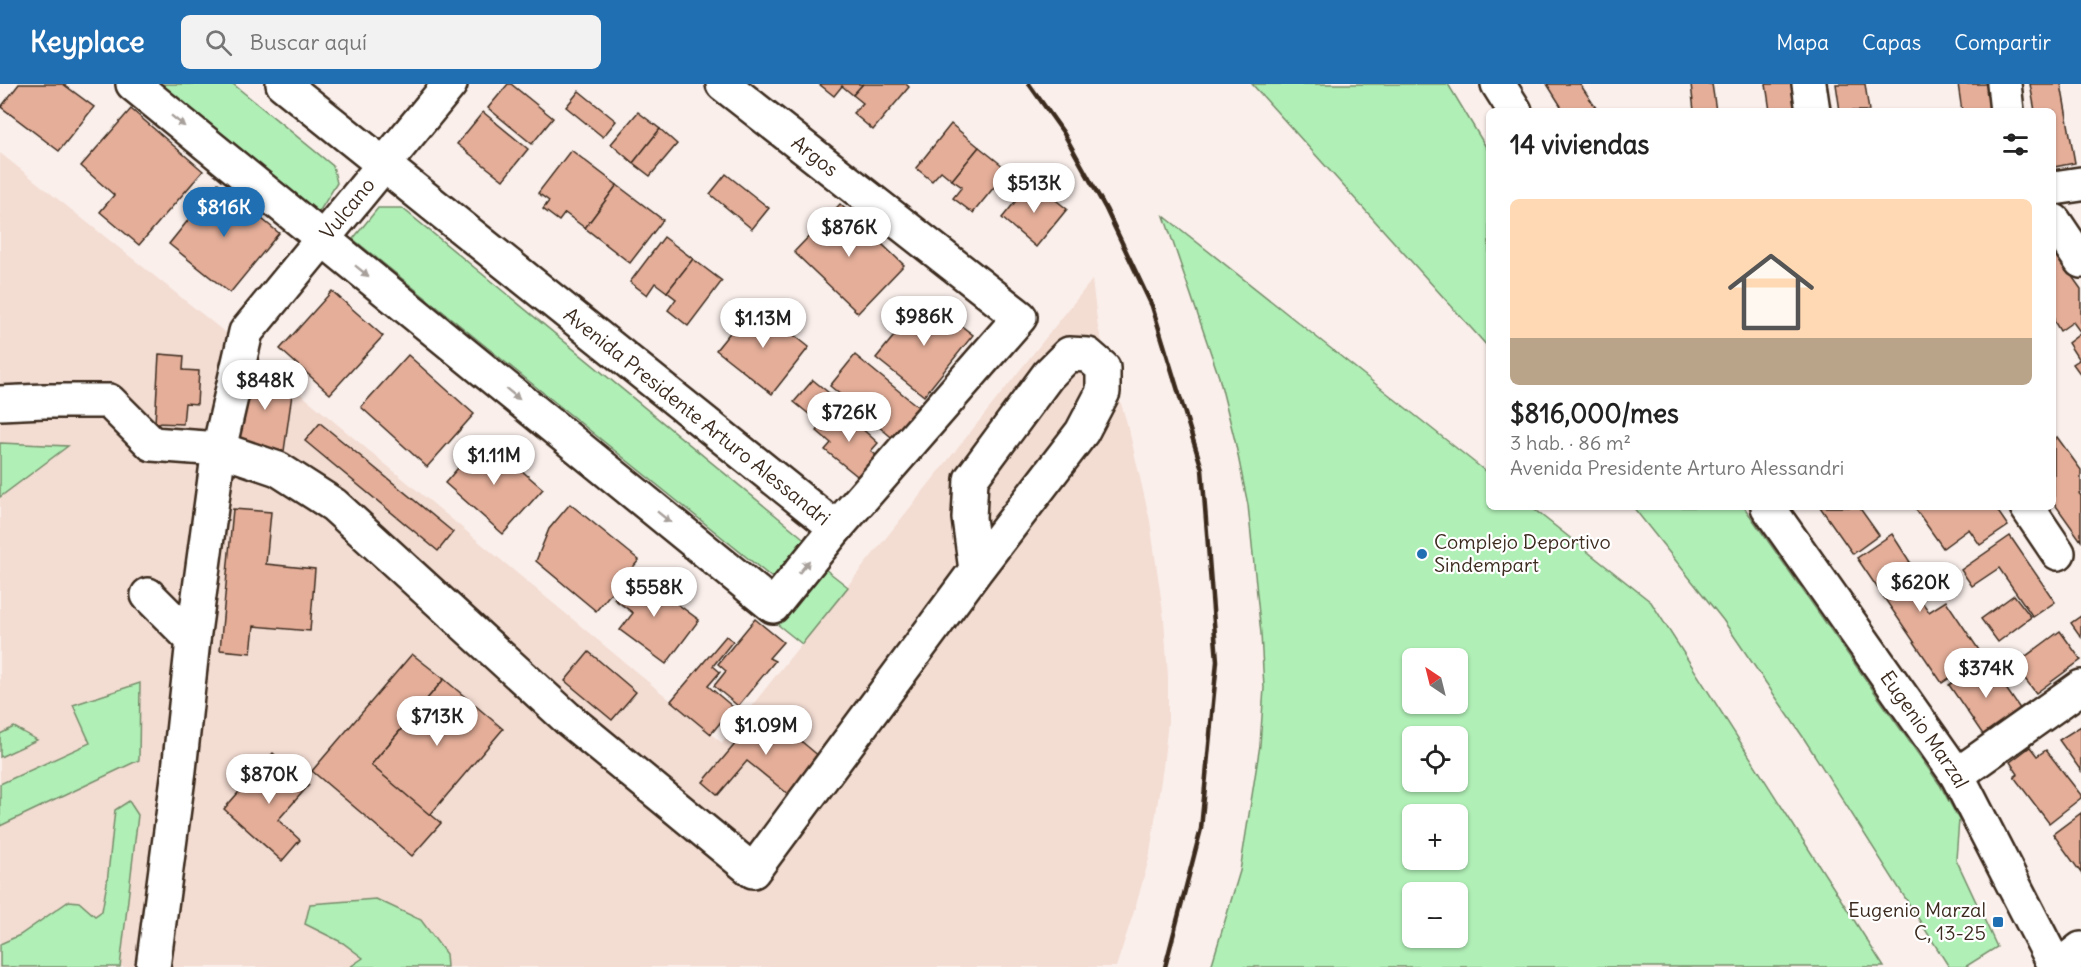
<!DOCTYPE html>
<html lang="es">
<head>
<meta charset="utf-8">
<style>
	:root { --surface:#fff; --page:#f2f2f2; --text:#222; --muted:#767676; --accent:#1f6fb2 }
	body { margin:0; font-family:Delius,sans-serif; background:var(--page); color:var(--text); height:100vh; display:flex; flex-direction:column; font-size:22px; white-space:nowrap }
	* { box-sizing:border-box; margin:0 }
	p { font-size:20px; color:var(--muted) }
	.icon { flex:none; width:33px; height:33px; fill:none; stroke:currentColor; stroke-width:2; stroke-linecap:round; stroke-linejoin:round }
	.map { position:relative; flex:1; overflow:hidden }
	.panel { position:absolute; left:1486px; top:24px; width:570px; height:402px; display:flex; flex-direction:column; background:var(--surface); border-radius:9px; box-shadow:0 2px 4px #0004 }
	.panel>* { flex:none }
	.needle { width:39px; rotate:325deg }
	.tools { position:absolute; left:1402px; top:564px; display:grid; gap:12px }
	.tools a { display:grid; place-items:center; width:66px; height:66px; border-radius:9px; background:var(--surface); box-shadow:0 2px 4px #0004; font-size:30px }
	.price { position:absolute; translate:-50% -51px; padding:0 14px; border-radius:21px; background:#fff; color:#222; font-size:20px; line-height:39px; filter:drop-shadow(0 2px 3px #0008) }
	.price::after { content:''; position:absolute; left:50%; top:36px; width:18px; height:14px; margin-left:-9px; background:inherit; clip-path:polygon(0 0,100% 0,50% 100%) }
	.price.on { background:var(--accent); color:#fff }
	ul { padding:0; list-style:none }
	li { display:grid; align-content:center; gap:12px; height:318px; padding:0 24px }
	li span { display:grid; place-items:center; height:186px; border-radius:9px; color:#555 }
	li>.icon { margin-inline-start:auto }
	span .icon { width:108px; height:108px; fill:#fffc; stroke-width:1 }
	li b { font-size:26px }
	h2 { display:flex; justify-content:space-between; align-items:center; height:72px; padding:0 24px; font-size:26px }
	header { display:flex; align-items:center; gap:36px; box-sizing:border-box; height:84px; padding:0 30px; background:var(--accent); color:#fff }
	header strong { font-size:28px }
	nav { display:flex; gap:33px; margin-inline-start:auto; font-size:21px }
	.search { width:420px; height:54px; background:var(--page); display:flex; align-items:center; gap:15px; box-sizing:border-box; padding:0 21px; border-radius:9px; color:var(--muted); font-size:22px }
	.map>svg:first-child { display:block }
</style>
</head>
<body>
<header>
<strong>Keyplace</strong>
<div class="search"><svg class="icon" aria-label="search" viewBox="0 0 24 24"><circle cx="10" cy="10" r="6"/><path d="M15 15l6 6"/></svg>Buscar aquí</div>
<nav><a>Mapa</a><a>Capas</a><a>Compartir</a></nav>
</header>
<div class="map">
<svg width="2081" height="883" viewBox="0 0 2081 883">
	<rect width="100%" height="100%" fill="#faefeb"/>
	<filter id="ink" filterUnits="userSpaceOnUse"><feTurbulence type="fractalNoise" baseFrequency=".0167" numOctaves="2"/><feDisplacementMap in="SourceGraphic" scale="12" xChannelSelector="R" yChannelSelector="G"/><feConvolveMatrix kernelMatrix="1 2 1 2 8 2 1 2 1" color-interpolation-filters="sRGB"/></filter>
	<g filter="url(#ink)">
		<polygon fill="#f3dcd2" points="0,69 256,273 722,659 1092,196 1098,244 1129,346 1150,437 1164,535 1168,593 1168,637 1163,683 1149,775 1136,821 1116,883 0,883"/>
		<g fill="#b0efb6" stroke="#768c6a" stroke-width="1.5" fill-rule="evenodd">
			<polygon points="151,0 233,0 333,82 337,99 316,133"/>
			<polygon points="1252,0 1448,0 1489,68 1489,264"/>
			<polygon points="378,124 402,124 808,458 776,497 353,155"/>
			<path d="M1164,132L1489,390L1490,423H1531L1651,518L1884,883H1211L1240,787L1260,661L1264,604L1261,550L1248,421L1235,357L1219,293ZM1413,574H1458V620H1413ZM1413,652H1458V698H1413ZM1413,730H1458V776H1413ZM1458,808V854H1413V808Z"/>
			<polygon points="0,359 68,362 0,413"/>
			<polygon points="1633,423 1744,423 1940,701 1959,736 1956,775 1997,863 1965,883 1949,883 1803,653 1723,536"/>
			<polygon points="825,485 848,503 802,560 777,540"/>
			<polygon points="140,599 139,676 0,742 0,700 90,659 73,621"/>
			<polygon points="14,643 37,656 0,673 0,650"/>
			<polygon points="129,717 138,731 120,883 0,883 0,860 20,851 69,817 79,818 95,832 102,827 107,799 115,726"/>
			<polygon points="376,815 421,836 446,870 447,883 350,883 363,874 343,859 305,840 310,820"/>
		</g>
		<g fill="#e4ae99" stroke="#3b2a1e" stroke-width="1.5">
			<polygon points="19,0 63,0 94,23 59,67 1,23"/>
			<polygon points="508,0 511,0 553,34 532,60 488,24"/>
			<polygon points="819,0 863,0 853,11 842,2 834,12"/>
			<polygon points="863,0 906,0 909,3 873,46 853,29 863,19 853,11"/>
			<polygon points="1547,0 1580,0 1598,27 1564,27"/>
			<polygon points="1691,0 1712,0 1716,27 1694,27"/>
			<polygon points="1766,0 1793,0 1797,27 1770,27"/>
			<polygon points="1836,0 1865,0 1869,27 1840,27"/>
			<polygon points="1958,0 1986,0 1990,27 1962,27"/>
			<polygon points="2030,0 2061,0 2075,79 2054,83 2054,27 2035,27"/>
			<polygon points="579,7 616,37 603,53 566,23"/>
			<polygon points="131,25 203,87 139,161 100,128 114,111 81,82"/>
			<polygon points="483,28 528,65 503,96 457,60"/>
			<polygon points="638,28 660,45 633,79 611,60"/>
			<polygon points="951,40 979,63 952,96 941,87 932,97 916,84"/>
			<polygon points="660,45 677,60 650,92 633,79"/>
			<polygon points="979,63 1008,86 973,129 953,114 962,103 952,96"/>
			<polygon points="571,66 617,101 585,144 565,129 559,137 543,125 549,117 538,109"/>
			<polygon points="726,90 769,124 752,145 710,110"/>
			<polygon points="1032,97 1067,125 1036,163 1002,134"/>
			<polygon points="218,99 279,149 230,209 169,160"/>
			<polygon points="617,101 663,136 630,179 585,144"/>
			<polygon points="840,120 904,181 858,229 794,168"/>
			<polygon points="664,153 693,175 667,208 655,199 647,211 630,198"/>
			<polygon points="2054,167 2081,205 2081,291 2073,280 2079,276 2068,259 2081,249 2073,238 2060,247 2054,237"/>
			<polygon points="693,175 722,197 688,242 668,226 676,215 667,208"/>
			<polygon points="332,207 383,252 330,310 280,265"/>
			<polygon points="925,214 973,251 924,312 876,274"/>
			<polygon points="754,219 809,263 772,310 716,266"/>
			<polygon points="159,270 184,272 183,286 199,287 197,320 185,319 183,340 155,339"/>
			<polygon points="408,271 474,330 427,383 361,323"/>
			<polygon points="855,271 922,326 896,357 830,302"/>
			<polygon points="248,284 273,287 293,303 284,367 238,362"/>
			<polygon points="813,296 834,313 815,335 794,318"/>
			<polygon points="838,323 878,359 871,367 881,375 861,395 825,366 831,359 817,347"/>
			<polygon points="320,339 453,448 438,467 305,357"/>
			<polygon points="2057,353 2081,386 2081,407 2079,409 2081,412 2081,457 2054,419 2054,356"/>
			<polygon points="484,354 543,405 503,450 445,399"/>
			<polygon points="570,420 639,476 596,527 536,477 549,445"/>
			<polygon points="1820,423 1859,423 1879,451 1853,470"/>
			<polygon points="1914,423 1995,423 2008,442 1980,461 1969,445 1943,464"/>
			<polygon points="233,425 271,428 266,480 315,485 310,547 254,542 251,569 220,566"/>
			<polygon points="1892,450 1910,478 1899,485 1929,528 1946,517 1983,572 1942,599 1857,474"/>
			<polygon points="2010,452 2055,518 2033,533 1999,484 1972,502 1961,486"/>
			<polygon points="634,488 699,536 666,580 620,546 633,529 614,515"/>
			<polygon points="2014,511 2031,533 1998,558 1981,535"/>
			<polygon points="2081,532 2081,553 2071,539"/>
			<polygon points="755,535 783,558 769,574 775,577 738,622 714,602 726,587 718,580"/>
			<polygon points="2060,547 2081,576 2036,609 2014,581"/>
			<polygon points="726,552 733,557 713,582 720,588 708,602 733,623 711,650 671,617"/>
			<polygon points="589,568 636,608 612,636 565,597"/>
			<polygon points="412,570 444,595 371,681 441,739 412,772 312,687"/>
			<polygon points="1986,575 2023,629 1986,655 1949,601"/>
			<polygon points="444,595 503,645 430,731 371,681"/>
			<polygon points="764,626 820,673 788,710 747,677 718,711 703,698"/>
			<polygon points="2081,642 2081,687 2059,656"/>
			<polygon points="2030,663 2037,672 2046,666 2081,711 2081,714 2049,739 2014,693 2018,690 2010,678"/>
			<polygon points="273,669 309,701 278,736 300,756 282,777 224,725"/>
			<polygon points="2081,729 2081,789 2053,750"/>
		</g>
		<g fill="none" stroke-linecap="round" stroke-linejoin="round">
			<defs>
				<g id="minor">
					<polyline points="133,0 773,522 836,444 1020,233 723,0"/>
					<path id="s1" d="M283,0L836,444"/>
					<polyline points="1809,0 1813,27"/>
					<polyline points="2004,0 2007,27"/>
					<polyline points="2054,104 2081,100"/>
					<polyline points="2054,137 2081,177"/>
					<polyline points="0,319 44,317 109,317 152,360 219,365 278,385 334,421 567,634 753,787 976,486 1082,348 1103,308 1103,284 1088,271 1069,270 1048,291 971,395 969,434 976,486"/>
					<polyline points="2027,423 2058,469"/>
					<polyline points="148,511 193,556"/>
					<polyline points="1957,691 2081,603"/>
					<path id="s2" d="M153,883L179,686L193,556L219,365L246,248L450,0"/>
					<polyline points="2058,883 2081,865"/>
				</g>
				<g id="major">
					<polyline points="1498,0 1515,27"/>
					<path id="s3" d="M1768,423L1957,691L2056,883"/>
				</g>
			</defs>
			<use href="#minor" stroke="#3b2a1e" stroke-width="38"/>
			<use href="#major" stroke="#3b2a1e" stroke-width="38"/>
			<use href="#minor" stroke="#fff" stroke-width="33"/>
			<use href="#major" stroke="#fff" stroke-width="33"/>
			<polyline stroke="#3b2a1e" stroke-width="4.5" points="1029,0 1063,48 1106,125 1152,222 1202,385 1217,577 1201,745 1165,883"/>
		</g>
		<defs><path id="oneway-solid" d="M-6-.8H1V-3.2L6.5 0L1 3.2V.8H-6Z" transform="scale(1.5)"/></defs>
		<g fill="#a79f9a">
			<use href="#oneway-solid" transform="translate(178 37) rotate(39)"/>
			<use href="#oneway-solid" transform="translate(362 187) rotate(39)"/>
			<use href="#oneway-solid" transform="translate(513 310) rotate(39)"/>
			<use href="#oneway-solid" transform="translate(664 433) rotate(39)"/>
			<use href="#oneway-solid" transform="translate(804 483) rotate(-51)"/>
		</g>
	</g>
	<g fill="#1f6fb2" stroke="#fff" stroke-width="2">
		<circle cx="1422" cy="470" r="6"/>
		<rect x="1992" y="832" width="12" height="12" rx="3"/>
	</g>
	<g text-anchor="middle" stroke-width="4.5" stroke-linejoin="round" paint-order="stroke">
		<g font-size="20" fill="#3b2a1e" stroke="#fff">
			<text transform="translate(815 72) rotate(38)" y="7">Argos</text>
			<text dy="7" stroke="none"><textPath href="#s2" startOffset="802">Vulcano</textPath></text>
			<text dy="7" stroke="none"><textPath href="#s1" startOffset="531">Avenida Presidente Arturo Alessandri</textPath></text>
			<text dy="7" stroke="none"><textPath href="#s3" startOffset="272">Eugenio Marzal</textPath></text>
		</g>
		<g font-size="20" fill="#3b2a1e" stroke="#fff" text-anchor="start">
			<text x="1434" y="465">Complejo Deportivo<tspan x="1434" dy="23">Sindempart</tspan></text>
			<text x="1986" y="833" text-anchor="end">Eugenio Marzal<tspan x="1986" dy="23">C, 13-25</tspan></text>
		</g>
	</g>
</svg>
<div class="tools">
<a><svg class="needle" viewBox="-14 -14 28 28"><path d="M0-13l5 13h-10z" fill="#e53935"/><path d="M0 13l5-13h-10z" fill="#767676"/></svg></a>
<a><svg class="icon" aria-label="locate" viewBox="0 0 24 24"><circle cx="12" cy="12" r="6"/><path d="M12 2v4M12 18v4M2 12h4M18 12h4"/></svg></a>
<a>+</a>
<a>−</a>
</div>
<b class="price" style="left:1034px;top:130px">$513K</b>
<b class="price on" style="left:224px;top:154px">$816K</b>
<b class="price" style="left:849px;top:174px">$876K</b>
<b class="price" style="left:924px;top:263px">$986K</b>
<b class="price" style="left:763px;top:265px">$1.13M</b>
<b class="price" style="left:265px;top:327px">$848K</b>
<b class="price" style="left:849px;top:359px">$726K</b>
<b class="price" style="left:494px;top:402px">$1.11M</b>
<b class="price" style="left:1920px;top:529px">$620K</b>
<b class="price" style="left:654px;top:534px">$558K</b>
<b class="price" style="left:1986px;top:615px">$374K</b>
<b class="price" style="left:437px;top:663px">$713K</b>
<b class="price" style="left:766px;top:672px">$1.09M</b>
<b class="price" style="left:269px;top:721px">$870K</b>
<section class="panel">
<h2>14 viviendas<svg class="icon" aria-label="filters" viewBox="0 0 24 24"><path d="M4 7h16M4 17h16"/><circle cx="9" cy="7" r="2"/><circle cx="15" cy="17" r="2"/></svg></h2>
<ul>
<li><span style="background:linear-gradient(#ffd9b3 75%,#b9a48a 0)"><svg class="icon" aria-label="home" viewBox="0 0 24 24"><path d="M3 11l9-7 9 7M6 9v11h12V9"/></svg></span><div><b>$816,000/mes</b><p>3 hab. · 86 m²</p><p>Avenida Presidente Arturo Alessandri</p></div></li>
</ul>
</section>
</div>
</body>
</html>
